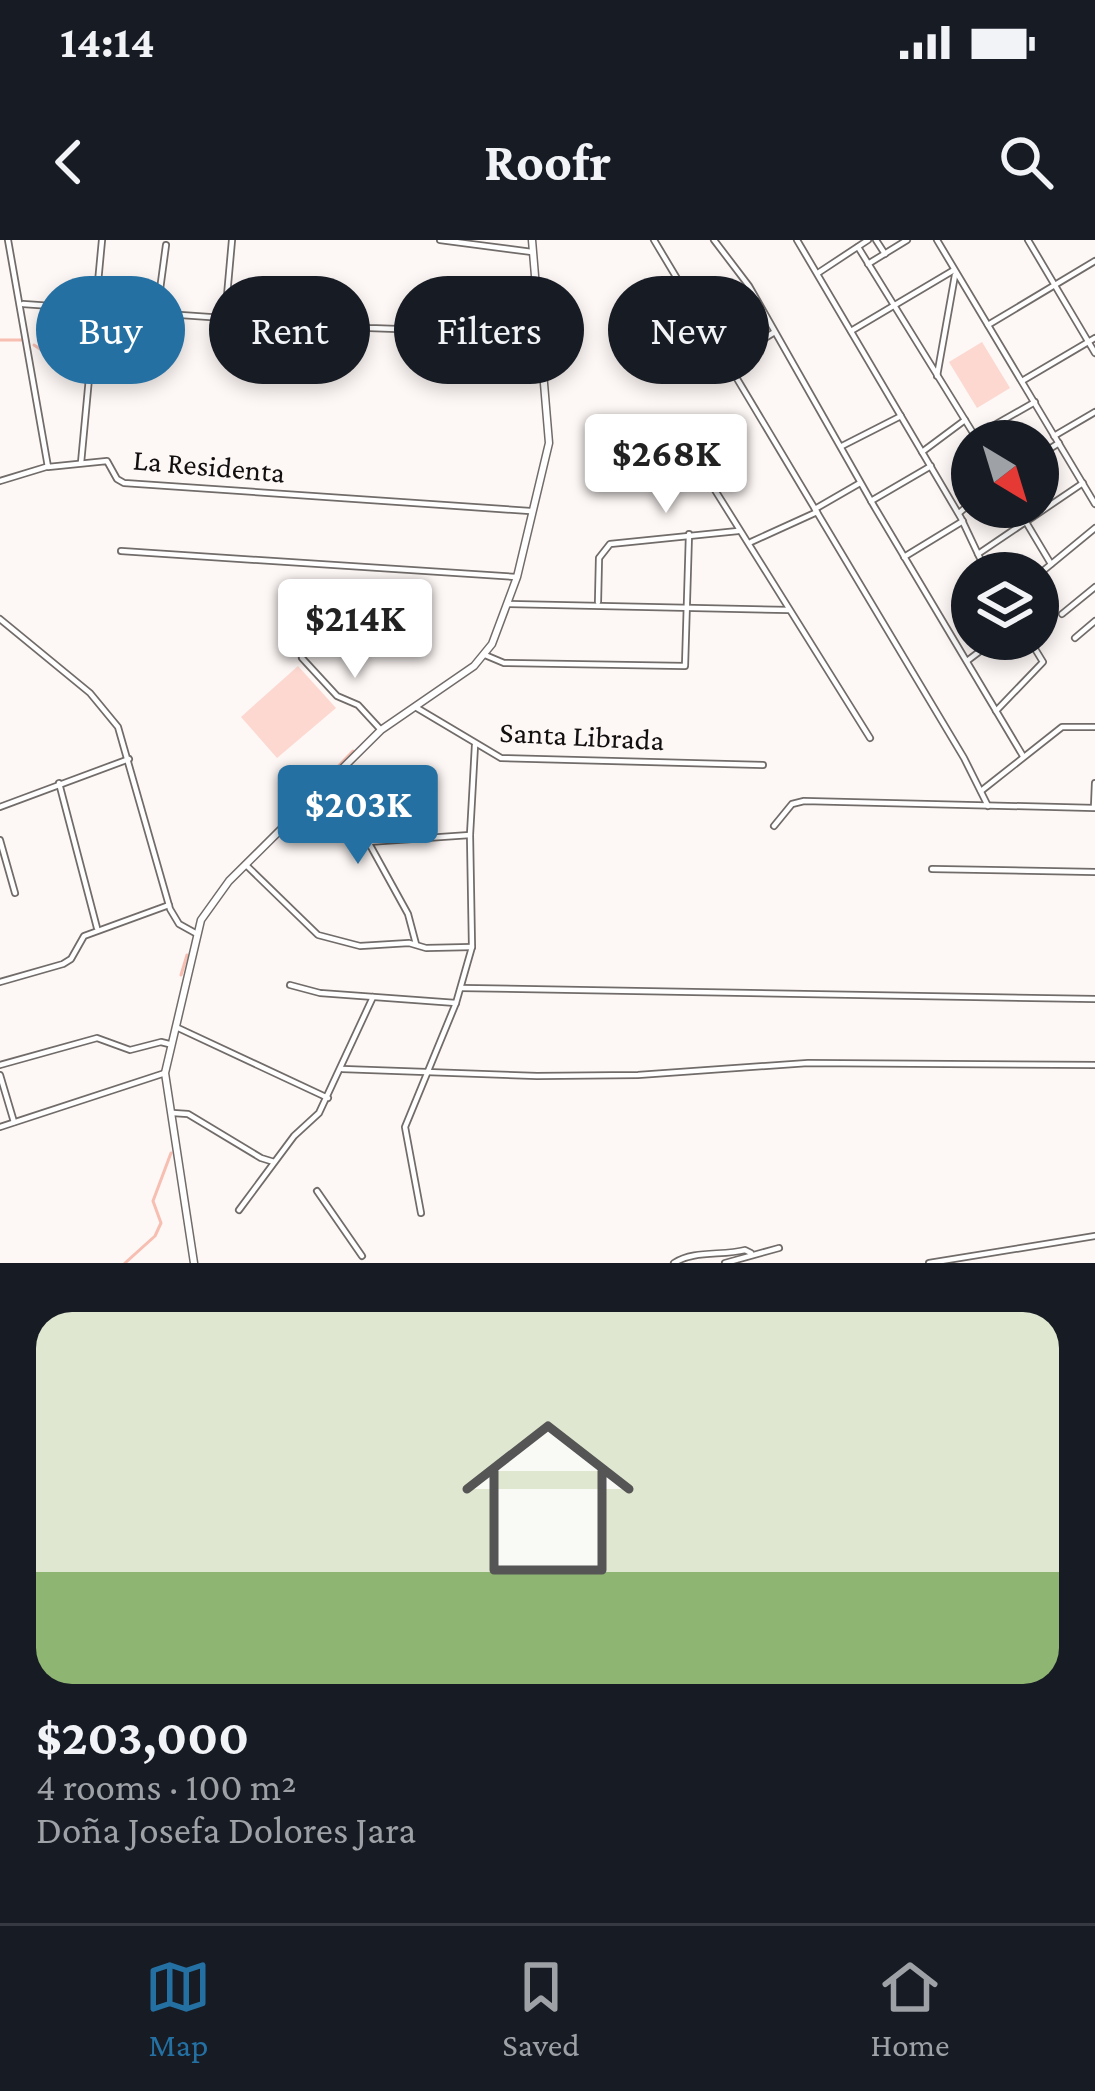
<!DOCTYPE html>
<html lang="en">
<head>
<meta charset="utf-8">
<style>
	:root { --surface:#171b24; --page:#20242c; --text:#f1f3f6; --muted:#9ea1a6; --line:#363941; --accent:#2470a3 }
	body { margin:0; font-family:"Crimson Pro",serif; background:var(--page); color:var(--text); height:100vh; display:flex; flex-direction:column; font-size:45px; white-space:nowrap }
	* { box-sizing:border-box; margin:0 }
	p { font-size:39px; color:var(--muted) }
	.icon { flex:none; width:66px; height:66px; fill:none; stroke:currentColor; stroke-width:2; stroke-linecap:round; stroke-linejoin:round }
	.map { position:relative; height:1023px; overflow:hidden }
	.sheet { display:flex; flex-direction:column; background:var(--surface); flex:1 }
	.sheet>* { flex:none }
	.guide { position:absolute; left:36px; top:36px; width:1023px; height:108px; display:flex; gap:24px }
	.needle { width:78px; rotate:142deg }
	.buttons { position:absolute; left:951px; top:180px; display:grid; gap:24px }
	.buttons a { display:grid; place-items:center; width:108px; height:108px; border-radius:50%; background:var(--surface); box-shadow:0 6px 18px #0003; font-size:60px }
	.price { position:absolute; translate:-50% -102px; padding:0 27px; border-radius:12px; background:#fff; color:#222; font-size:39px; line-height:78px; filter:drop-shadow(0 3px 6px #0008) }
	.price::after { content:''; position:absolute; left:50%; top:72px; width:36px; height:27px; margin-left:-18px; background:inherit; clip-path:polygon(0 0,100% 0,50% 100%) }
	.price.selected { background:var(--accent); color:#fff }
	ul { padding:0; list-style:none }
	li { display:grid; align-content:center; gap:24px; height:636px; padding:0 36px }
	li+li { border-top:3px solid var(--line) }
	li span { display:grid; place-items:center; height:372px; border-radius:36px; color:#555 }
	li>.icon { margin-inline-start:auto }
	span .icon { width:216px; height:216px; fill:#fffc; stroke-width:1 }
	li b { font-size:51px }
	.pill { padding:0 42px; border-radius:54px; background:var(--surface); box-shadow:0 6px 18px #0003; font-size:42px; line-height:108px }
	.pill.selected { background:var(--accent); color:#fff }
	.status { display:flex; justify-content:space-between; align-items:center; height:84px; padding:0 60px; background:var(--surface); direction:ltr }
	.status svg { height:33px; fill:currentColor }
	header { display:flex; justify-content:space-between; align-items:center; height:156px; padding:0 36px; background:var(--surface); font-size:54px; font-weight:700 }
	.dock { display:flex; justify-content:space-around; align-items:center; height:168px; border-top:3px solid var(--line); background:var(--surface); font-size:33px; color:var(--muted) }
	.dock a { display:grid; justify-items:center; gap:6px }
	.dock .selected { color:var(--accent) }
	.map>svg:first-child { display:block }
</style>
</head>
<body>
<div class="status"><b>14:14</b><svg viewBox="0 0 49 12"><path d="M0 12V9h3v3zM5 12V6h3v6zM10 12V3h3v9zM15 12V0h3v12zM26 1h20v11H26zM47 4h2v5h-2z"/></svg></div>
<header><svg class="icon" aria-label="back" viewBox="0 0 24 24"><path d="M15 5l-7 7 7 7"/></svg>Roofr<svg class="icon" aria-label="search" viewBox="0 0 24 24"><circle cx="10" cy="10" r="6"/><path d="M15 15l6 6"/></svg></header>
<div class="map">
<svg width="1095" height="1023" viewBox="0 0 1095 1023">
	<rect width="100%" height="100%" fill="#fdf7f5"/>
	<g fill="#fcd8d0">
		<polygon points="982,102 1010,148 977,168 949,122"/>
		<polygon points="298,426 336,468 277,518 241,477"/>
	</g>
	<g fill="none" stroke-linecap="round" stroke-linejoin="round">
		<g stroke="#f7beb2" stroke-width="3">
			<polyline points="0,100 22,100"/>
			<polyline points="34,105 43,111 58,112 71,98 85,131"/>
			<polyline points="322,543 353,511"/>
			<polyline points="181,735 187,715"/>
			<polyline points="125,1023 155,996 161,983 153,961 171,913"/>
		</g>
		<defs>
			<g id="minor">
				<polyline points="8,0 48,227 107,221 117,239 124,243 530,271"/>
				<polyline points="440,0 532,12"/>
				<polyline points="654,0 964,518 988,566"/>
				<polyline points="714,0 749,46 874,266 1023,516"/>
				<polyline points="797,0 961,278 987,333"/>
				<polyline points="876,0 885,14"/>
				<polyline points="937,0 1095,264"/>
				<polyline points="1028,0 1095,113"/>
				<polyline points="858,7 978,201"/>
				<polyline points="868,24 907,0"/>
				<polyline points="818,33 868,0"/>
				<polyline points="23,64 369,88 539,94"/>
				<polyline points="157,72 166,5"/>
				<polyline points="225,78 232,0"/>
				<polyline points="988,85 1095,21"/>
				<polyline points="851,91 954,30"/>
				<polyline points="727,122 773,93"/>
				<polyline points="937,136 955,35"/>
				<polyline points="1022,141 1095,98"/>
				<polyline points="977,195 1035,162"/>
				<polyline points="1054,196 1095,172"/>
				<polyline points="842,206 901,176"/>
				<polyline points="922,212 965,180"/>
				<polyline points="1038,216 1059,203"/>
				<polyline points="81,223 102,0"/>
				<polyline points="703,231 870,498"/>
				<polyline points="0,241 46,227"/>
				<polyline points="871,261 931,226"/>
				<polyline points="1017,267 1051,324"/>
				<polyline points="815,269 860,243"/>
				<polyline points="959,273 972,262"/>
				<polyline points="751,302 817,272"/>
				<polyline points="121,311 516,337"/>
				<polyline points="978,314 1083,243"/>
				<polyline points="904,317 963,281"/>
				<polyline points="1038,335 1095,288"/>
				<polyline points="598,362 599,318 610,304 738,291"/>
				<polyline points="509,364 789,370"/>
				<polyline points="1062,374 1095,347"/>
				<polyline points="0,379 90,453 118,487 170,669 179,684 197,694"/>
				<polyline points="1075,398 1095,381"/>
				<polyline points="485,415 504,423 685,426 689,294"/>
				<polyline points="302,418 337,456 358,465 381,490"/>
				<polyline points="967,421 996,399"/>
				<polyline points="417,468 501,518 763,525"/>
				<polyline points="996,471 1043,422 1029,399"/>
				<polyline points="333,538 408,674 416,704"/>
				<polyline points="59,543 97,688"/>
				<polyline points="981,551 1062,487 1095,487"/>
				<polyline points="0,567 129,519"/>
				<polyline points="1094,567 1095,543"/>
				<polyline points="774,586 792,564 804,561 1095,568"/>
				<polyline points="0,600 15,653"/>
				<polyline points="368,602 470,595"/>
				<polyline points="246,625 318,695 360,706 409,703 426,708 472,707"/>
				<polyline points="932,629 1095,632"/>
				<polyline points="0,742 63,724 71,719 84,696 169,665"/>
				<polyline points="290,745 320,753 456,763"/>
				<polyline points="461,748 1095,759"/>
				<polyline points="176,787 328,858"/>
				<polyline points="0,825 97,798 130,810 161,802 169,804"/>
				<polyline points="342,829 537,836 638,835 808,823 1095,825"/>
				<polyline points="0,835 14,882"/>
				<polyline points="173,873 188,874 261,918 274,922"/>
				<polyline points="0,887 165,833"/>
				<polyline points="317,951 362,1016"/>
				<polyline points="239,970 294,896 319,873 373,757"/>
				<polyline points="421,973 405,887 456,763 472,707 470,595 475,505"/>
				<path d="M674,1023C694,1010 722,1016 745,1010L751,1013"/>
				<polyline points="725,1023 779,1008"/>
				<polyline points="929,1023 1095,996"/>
			</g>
			<polyline id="tertiary" points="194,1023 165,833 201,680 229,641 381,490 474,426 492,404 517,337 549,203 532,0"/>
		</defs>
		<use href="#minor" stroke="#716c6a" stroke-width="8"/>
		<use href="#tertiary" stroke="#716c6a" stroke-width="9"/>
		<use href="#minor" stroke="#fff" stroke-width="4.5"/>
		<use href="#tertiary" stroke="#fff" stroke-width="6"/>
	</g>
	<g text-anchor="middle" stroke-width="10" stroke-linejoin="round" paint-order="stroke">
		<g font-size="30" fill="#110f0f" stroke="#fdf7f5">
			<text transform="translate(209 226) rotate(5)" y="10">La Residenta</text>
			<text transform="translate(582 496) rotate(3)" y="10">Santa Librada</text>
		</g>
	</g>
</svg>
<div class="buttons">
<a><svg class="needle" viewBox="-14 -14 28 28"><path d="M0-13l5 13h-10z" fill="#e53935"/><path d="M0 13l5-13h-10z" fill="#9ea1a6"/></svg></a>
<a><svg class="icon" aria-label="layers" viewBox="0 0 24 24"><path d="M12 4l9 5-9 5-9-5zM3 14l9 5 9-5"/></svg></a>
</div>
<b class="price" style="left:666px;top:276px">$268K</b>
<b class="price" style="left:355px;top:441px">$214K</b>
<b class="price selected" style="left:358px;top:627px">$203K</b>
<div class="guide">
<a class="pill selected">Buy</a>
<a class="pill">Rent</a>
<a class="pill">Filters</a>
<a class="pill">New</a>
</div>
</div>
<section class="sheet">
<ul>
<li><span style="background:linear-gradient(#dfe7d0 70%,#8fb573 0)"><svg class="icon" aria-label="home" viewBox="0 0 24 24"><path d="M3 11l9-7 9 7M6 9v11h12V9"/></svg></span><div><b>$203,000</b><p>4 rooms · 100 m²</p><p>Doña Josefa Dolores Jara</p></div></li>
</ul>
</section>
<nav class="dock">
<a class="selected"><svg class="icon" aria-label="map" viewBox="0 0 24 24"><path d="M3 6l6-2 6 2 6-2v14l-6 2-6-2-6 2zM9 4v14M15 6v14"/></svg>Map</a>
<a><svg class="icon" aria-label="saved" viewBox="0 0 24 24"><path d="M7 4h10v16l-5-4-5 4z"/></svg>Saved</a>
<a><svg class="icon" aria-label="home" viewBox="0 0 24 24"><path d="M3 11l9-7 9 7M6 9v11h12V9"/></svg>Home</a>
</nav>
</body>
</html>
